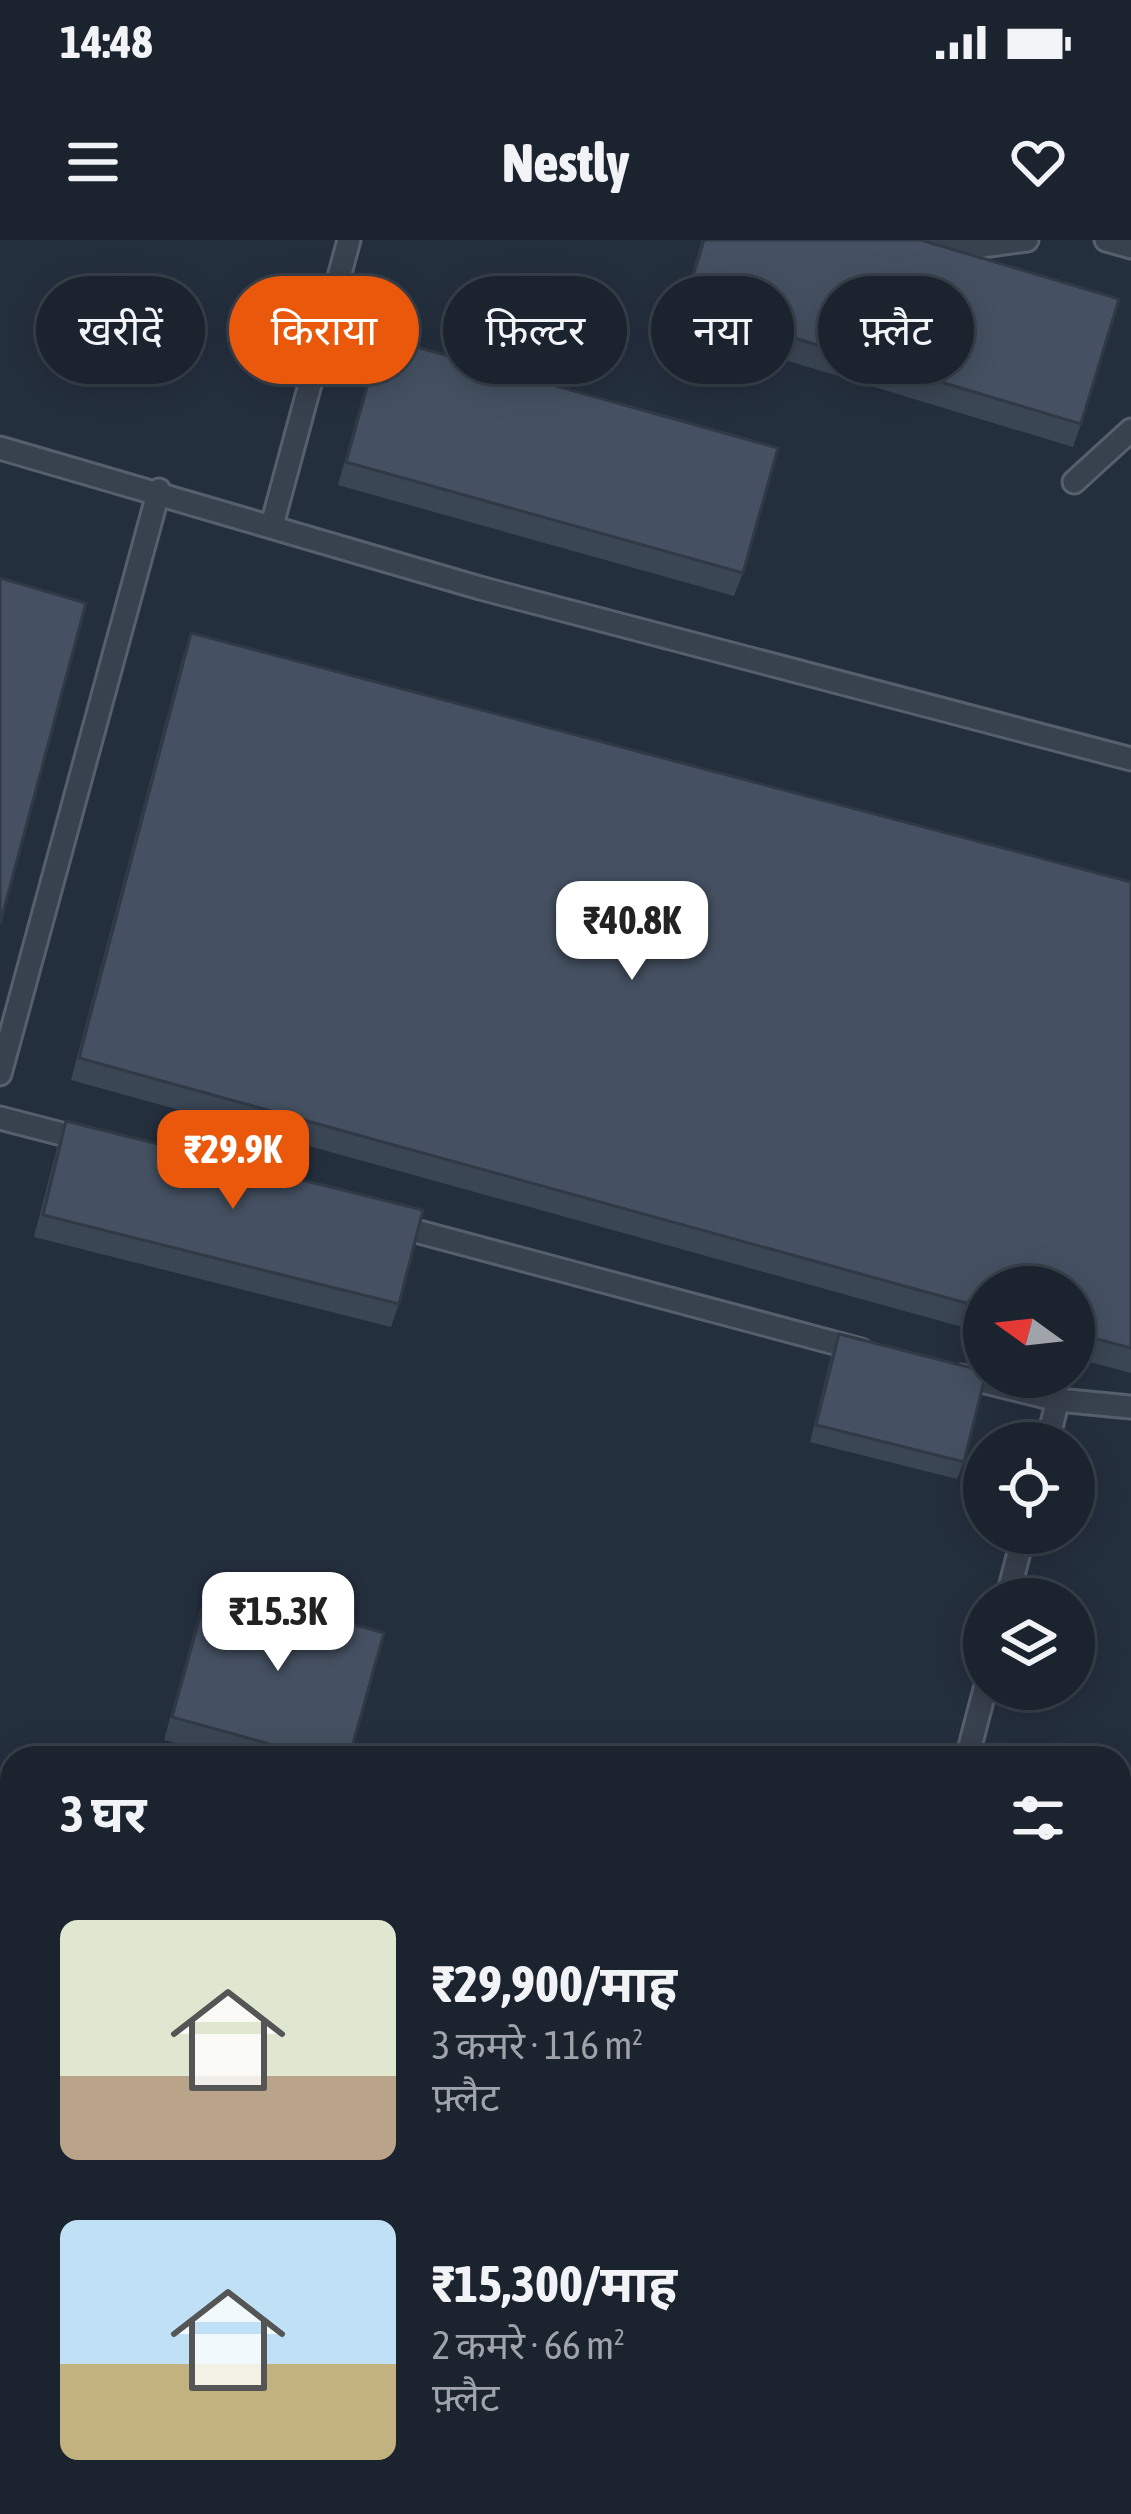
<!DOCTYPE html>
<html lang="hi">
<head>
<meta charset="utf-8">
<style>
	:root { --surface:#1b232e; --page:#242b36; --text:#f1f3f6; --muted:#a0a4aa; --line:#39404a; --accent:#ea580c }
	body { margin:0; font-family:"Asap Condensed","Noto Sans Devanagari",sans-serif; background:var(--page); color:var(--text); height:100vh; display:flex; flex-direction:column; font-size:45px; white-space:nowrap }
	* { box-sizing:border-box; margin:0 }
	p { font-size:39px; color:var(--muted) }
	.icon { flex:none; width:66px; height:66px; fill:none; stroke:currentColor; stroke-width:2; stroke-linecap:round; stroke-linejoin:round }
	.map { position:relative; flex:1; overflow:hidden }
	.panel { position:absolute; left:0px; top:1506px; width:1131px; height:768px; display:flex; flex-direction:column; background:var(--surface); border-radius:36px 36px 0 0; box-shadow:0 6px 30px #0003,0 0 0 3px var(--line) }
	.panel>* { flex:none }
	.guide { position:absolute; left:36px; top:36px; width:1059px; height:108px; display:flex; gap:24px }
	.needle { width:78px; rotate:285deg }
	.tools { position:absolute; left:963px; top:1026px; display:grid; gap:24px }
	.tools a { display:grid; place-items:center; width:132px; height:132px; border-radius:50%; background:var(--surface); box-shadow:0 6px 30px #0003,0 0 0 3px var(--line); font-size:60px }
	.price { position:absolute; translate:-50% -102px; padding:0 27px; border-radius:24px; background:#fff; color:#222; font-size:39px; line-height:78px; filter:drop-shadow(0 3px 6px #0008) }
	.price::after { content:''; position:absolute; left:50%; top:72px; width:36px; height:27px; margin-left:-18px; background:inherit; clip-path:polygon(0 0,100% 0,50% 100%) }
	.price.active { background:var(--accent); color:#fff }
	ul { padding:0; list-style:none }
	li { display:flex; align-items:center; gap:36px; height:300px; padding:0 60px }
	li span { display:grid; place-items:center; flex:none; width:336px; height:240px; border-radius:18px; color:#555 }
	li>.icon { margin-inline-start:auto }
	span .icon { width:144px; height:144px; fill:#fffc; stroke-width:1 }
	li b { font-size:51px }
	h2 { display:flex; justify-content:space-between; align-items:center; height:144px; padding:0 60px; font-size:51px }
	.pill { padding:0 42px; border-radius:54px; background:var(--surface); box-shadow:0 6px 30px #0003,0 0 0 3px var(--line); font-size:42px; line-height:108px }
	.pill.active { background:var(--accent); color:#fff }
	.status { display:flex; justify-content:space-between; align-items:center; height:84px; padding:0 60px; background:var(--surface); direction:ltr }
	.status svg { height:33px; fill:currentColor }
	header { display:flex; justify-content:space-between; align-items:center; height:156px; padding:0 60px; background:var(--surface); font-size:54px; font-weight:800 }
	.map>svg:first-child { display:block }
</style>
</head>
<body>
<div class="status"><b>14:48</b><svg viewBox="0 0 49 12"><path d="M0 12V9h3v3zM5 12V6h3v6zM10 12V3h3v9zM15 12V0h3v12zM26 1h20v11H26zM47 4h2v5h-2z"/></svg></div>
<header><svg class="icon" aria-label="menu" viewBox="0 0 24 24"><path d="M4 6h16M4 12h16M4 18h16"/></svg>Nestly<svg class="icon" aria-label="heart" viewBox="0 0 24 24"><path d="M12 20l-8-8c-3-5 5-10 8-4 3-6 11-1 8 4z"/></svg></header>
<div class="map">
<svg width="1131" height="2274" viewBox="0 0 1131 2274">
	<rect width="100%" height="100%" fill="#242f3e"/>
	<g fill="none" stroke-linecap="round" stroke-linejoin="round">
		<defs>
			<g id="service">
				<polyline points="907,0 961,9 1027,0"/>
				<polyline points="1106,0 1131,7"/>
				<polyline points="0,208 480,348 1131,519"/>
				<polyline points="1074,242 1131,190"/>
				<polyline points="272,285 349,0"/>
				<polyline points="0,834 159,250"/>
				<polyline points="0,878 85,900"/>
				<polyline points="393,985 861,1110"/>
				<polyline points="961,1136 1058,1160 1131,1167"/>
				<polyline points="1047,1203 1058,1160"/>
				<polyline points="1007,1359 1024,1293"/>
				<polyline points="967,1518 985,1449"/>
				<polyline points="0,1992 12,2004"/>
				<polyline points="1119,2161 1131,2165"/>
				<polyline points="260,2262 271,2274"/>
				<polyline points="949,2274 952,2262"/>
			</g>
			<g id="tertiary">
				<polyline points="1119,1769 1131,1757"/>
				<polyline points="1119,1824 1131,1812"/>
				<polyline points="609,2274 621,2262"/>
				<polyline points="664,2274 676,2262"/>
			</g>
		</defs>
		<use href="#service" stroke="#565f6c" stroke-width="27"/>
		<use href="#tertiary" stroke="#565f6c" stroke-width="57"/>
		<use href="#service" stroke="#38414e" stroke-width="21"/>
		<use href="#tertiary" stroke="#38414e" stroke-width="51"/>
	</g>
	<g fill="#3b4654">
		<polygon points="702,0 921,0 1081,184 1073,207 676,87"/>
		<polygon points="381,97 743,333 734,356 338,245 373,119"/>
		<polygon points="191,393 1131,642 1131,1133 1074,1118 1074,1047 984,1047 984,1093 71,840 183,416"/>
		<polygon points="66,881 399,1064 391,1087 34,997 58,904"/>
		<polygon points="839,1094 964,1222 957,1239 810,1202 832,1112"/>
		<polygon points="209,1344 349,1518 230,1518 164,1500 201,1367"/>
		<polygon points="289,2262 482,2262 468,2274 300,2274"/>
	</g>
	<g fill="#303945">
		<polygon points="12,1833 12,1849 0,1860 0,1844"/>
		<polygon points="29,2262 47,2262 33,2274 15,2274"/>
		<polygon points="465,2262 482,2262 468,2274 452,2274"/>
	</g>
	<g fill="#455162" stroke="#303945" stroke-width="3">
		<polygon points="704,0 921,0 1119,59 1081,184 684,65"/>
		<polygon points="381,97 778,208 743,333 346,222"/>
		<polygon points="0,338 86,363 0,684"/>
		<polygon points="191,393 1131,642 1131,1108 1074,1093 1074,1047 984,1047 984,1068 79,818"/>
		<polygon points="66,881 423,970 399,1064 43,975"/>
		<polygon points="839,1094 984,1131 985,1137 964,1222 816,1185"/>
		<polygon points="209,1344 384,1393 349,1518 320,1518 172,1477"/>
		<polygon points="0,1651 12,1664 12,1833 0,1844"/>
		<polygon points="0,2003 12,2019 12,2262 29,2262 15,2274 0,2274"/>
		<polygon points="62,2262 259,2262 269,2274 48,2274"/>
		<polygon points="318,2262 465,2262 452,2274 328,2274"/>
	</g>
</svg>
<div class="tools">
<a><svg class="needle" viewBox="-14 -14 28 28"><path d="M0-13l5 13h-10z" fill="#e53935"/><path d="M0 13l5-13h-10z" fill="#a0a4aa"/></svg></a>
<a><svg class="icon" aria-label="locate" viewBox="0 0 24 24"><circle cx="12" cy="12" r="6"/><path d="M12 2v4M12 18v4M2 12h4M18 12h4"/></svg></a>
<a><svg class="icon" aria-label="layers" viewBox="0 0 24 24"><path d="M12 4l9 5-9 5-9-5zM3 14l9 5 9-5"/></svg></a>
</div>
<b class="price" style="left:632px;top:743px">₹40.8K</b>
<b class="price active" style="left:233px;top:972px">₹29.9K</b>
<b class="price" style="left:278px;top:1434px">₹15.3K</b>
<div class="guide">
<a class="pill">खरीदें</a>
<a class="pill active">किराया</a>
<a class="pill">फ़िल्टर</a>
<a class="pill">नया</a>
<a class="pill">फ़्लैट</a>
</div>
<section class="panel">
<h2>3 घर<svg class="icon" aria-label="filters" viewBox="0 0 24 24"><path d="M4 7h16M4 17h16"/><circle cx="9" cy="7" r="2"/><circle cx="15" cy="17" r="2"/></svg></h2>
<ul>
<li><span style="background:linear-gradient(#dfe7d0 65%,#b9a48a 0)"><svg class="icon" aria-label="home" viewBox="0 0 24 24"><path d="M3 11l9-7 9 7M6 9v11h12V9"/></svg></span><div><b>₹29,900/माह</b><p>3 कमरे · 116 m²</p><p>फ़्लैट</p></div></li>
<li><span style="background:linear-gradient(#bfe0f5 60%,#c2b280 0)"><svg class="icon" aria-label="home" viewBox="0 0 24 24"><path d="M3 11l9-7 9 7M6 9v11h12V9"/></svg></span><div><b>₹15,300/माह</b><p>2 कमरे · 66 m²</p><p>फ़्लैट</p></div></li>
</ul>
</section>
</div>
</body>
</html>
